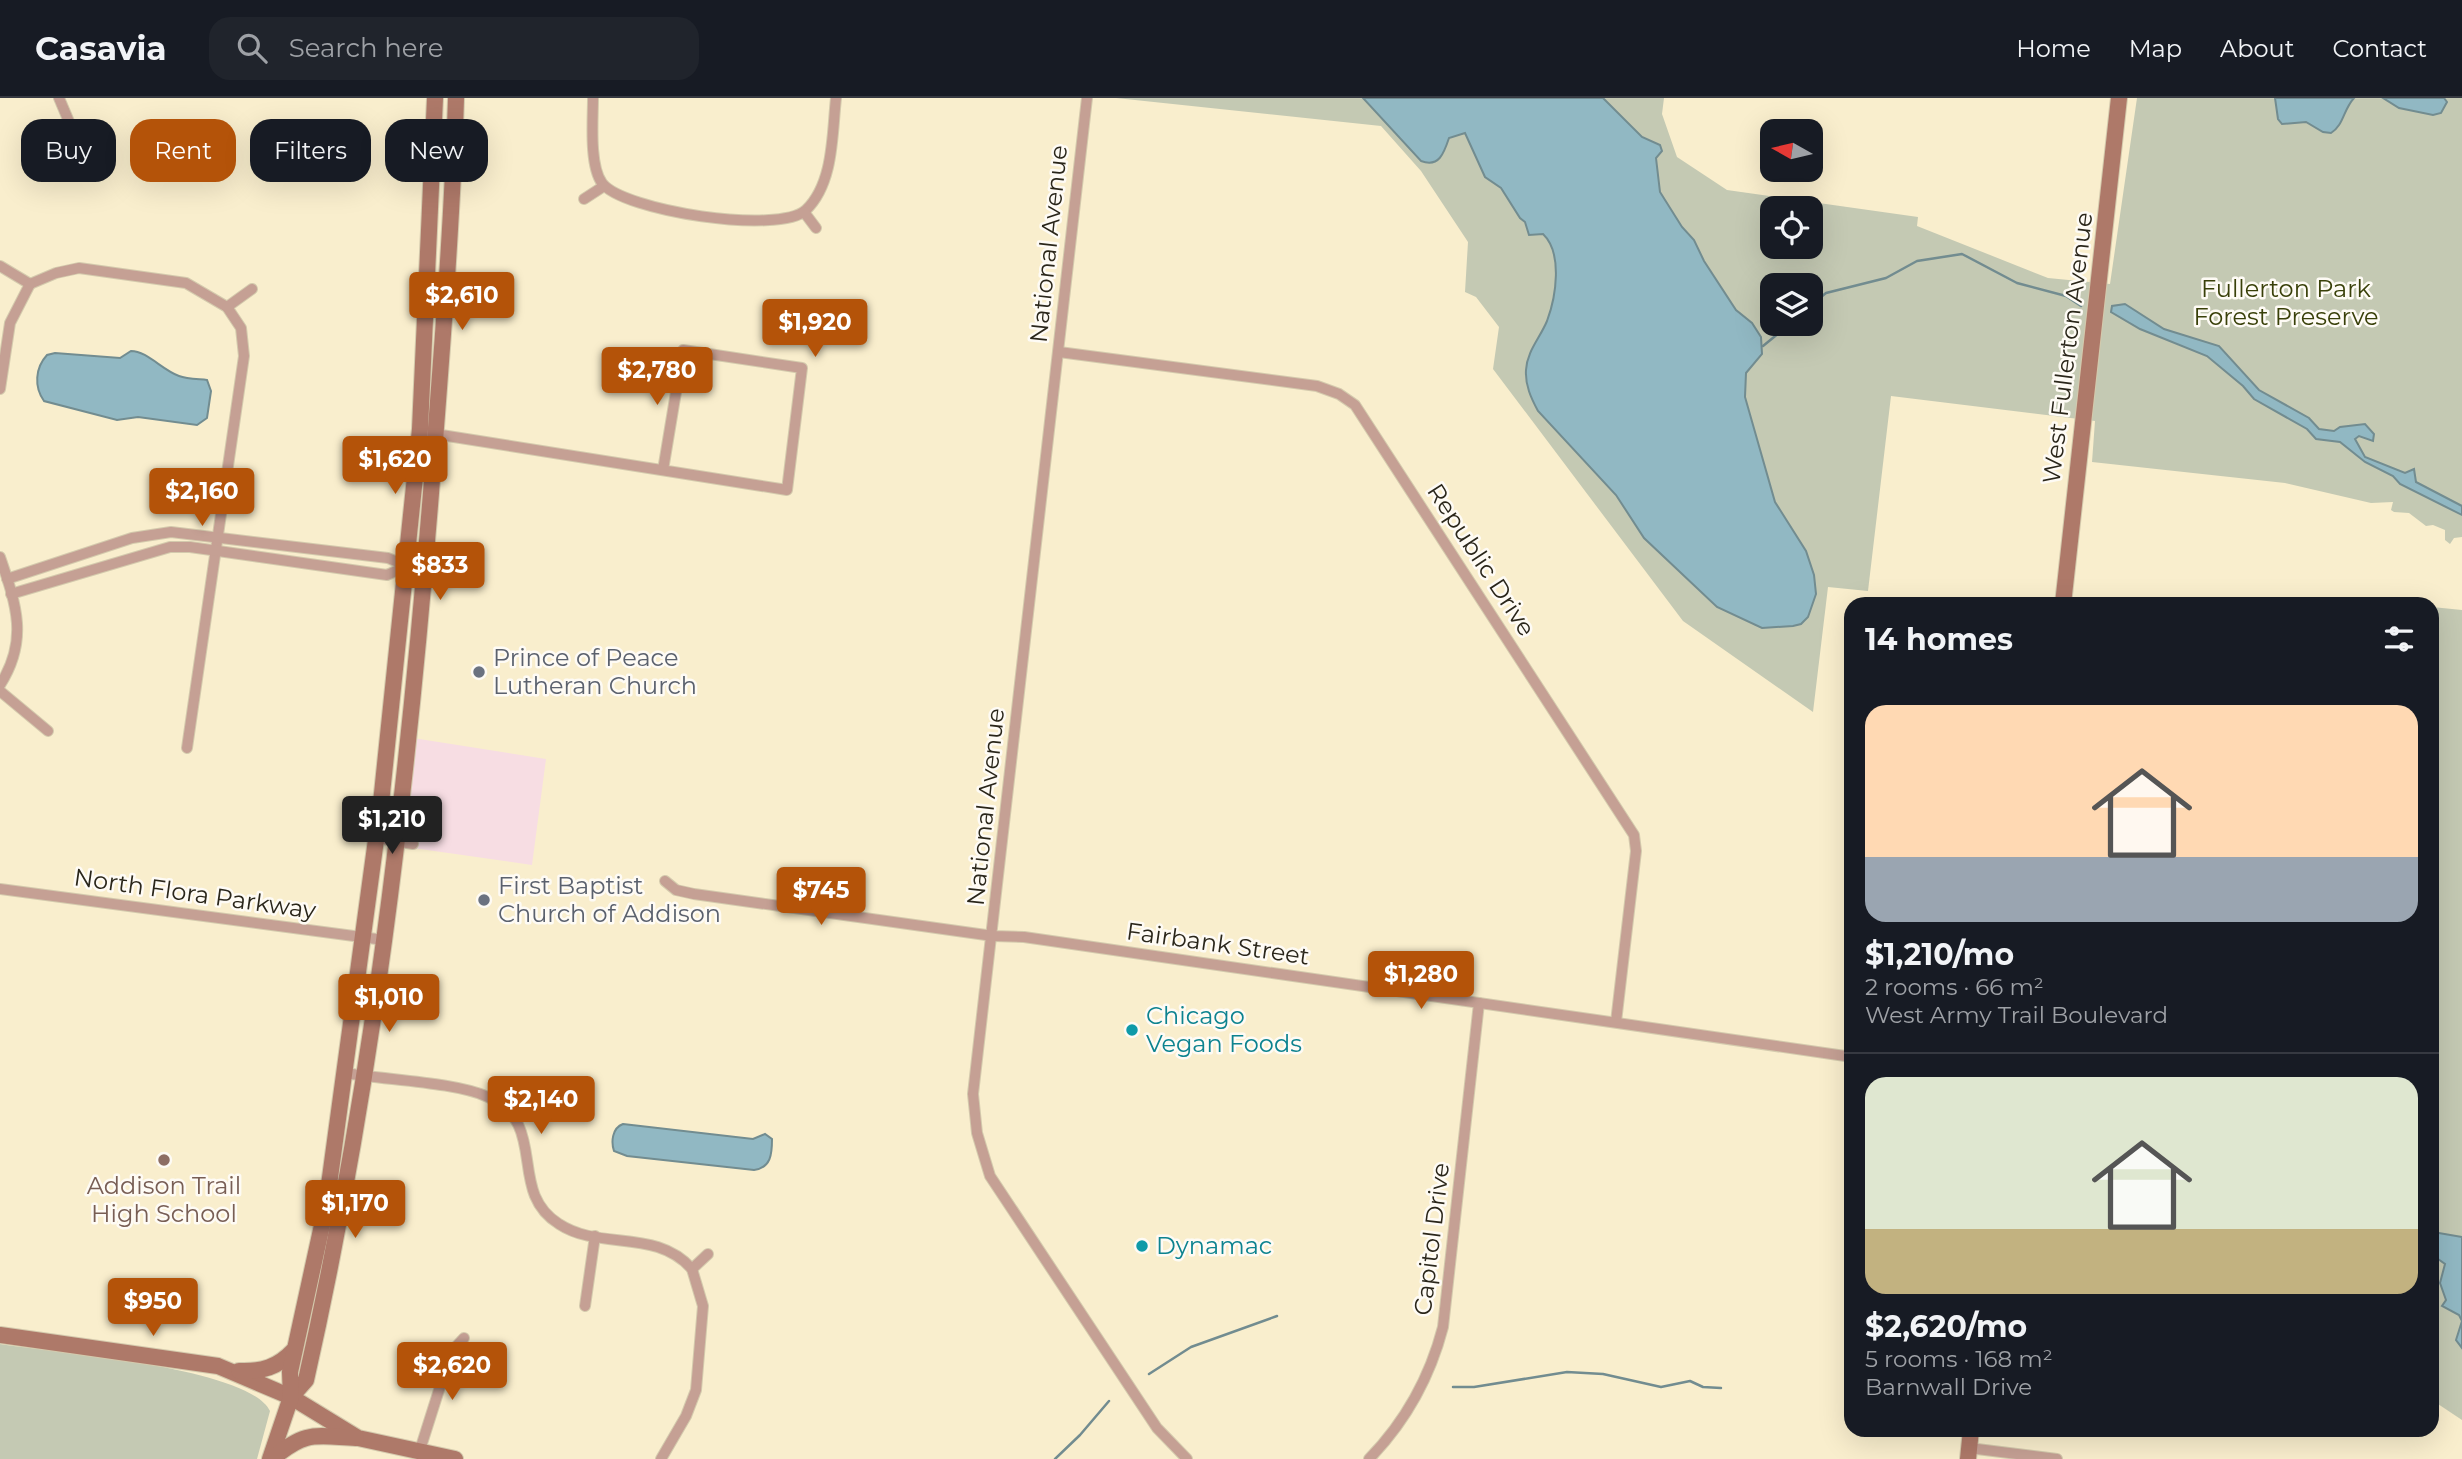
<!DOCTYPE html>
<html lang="en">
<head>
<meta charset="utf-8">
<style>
	:root { --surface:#171b24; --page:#20242c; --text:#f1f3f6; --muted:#9ea1a6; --line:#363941; --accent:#b45309 }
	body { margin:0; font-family:Montserrat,sans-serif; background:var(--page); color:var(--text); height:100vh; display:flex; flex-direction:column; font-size:26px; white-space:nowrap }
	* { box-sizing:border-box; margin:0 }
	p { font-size:23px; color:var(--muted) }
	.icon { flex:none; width:38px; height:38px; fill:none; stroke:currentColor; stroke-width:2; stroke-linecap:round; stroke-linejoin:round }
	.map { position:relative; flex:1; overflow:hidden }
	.side { position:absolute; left:1844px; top:499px; width:595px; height:840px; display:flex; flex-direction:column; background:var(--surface); border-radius:21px; box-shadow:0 7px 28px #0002 }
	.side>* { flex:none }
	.banner { position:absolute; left:21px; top:21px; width:665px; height:63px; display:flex; gap:14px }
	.needle { width:46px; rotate:278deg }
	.buttons { position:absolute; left:1760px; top:21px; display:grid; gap:14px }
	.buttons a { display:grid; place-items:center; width:63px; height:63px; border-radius:14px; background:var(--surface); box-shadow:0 7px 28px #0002; font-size:35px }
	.price { position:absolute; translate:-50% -60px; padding:0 16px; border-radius:7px; background:var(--accent); color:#fff; font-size:23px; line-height:46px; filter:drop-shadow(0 2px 4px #0008) }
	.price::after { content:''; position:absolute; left:50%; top:42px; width:21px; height:16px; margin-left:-10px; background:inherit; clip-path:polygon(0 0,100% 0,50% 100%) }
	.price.on { background:#222; color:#fff }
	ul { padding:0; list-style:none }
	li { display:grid; align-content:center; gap:14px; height:371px; padding:0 21px }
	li+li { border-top:2px solid var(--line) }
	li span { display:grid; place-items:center; height:217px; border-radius:21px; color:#555 }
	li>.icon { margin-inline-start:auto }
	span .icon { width:126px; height:126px; fill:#fffc; stroke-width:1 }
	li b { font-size:30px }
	h2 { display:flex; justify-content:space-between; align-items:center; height:84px; padding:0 21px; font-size:30px }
	.chip { padding:0 24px; border-radius:21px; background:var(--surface); box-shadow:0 7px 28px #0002; font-size:24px; line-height:63px }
	.chip.on { background:var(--accent); color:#fff }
	header { display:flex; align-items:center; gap:42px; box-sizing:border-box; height:98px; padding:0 35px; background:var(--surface); border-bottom:2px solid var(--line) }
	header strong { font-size:33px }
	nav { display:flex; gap:38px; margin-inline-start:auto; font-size:24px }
	.search { width:490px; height:63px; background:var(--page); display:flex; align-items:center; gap:18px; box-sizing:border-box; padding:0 24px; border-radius:21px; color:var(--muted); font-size:26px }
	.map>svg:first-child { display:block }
</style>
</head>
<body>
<header>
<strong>Casavia</strong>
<div class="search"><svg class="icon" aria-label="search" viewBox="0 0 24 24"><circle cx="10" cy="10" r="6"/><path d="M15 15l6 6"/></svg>Search here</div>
<nav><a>Home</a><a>Map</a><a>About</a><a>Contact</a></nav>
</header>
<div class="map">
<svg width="2462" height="1361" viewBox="0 0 2462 1361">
	<rect width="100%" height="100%" fill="#f9eecd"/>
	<polygon fill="#f7dde3" points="413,640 546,661 532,767 399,748"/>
	<g fill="#c4c9b3" fill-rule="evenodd">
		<path d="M1116,0H1664L1662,16L1677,59L1727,92L1918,119L1917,128L2048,180L2110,186L2137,0H2462V439L2454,440L2450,446L2445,442V432L2433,427L2426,428L2409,415L2394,414L2391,412L2393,404L2371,405L2285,385L2092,364L2095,323L1891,298L1868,493L1828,489L1813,614L1683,523L1493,271L1499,229L1476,199L1465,194L1468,144L1421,73L1381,28ZM1773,110H1811V149H1773ZM1773,187H1811V226H1773Z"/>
		<polygon points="2432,509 2462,512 2462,1322 2432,1302"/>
		<path d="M0,1246C51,1254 249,1269 270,1313L257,1361H0Z"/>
	</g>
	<g fill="#91b8c3" stroke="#728c90" stroke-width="2">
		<path d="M1363,0H1603L1642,39L1660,47L1662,53L1656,60L1660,94L1682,129L1694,142L1704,163L1736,212L1752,225L1761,239L1762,256L1746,275L1745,299L1775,404L1806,453L1814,477L1816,496L1808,519L1801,526L1793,528L1762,530L1717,509L1644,440L1616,397L1538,313C1531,300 1525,287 1526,272C1527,253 1540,240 1547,223C1556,199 1563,155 1543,136L1529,137L1525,124L1520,120L1501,90L1485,79L1465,35L1449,40C1444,55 1439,70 1421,63Z"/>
		<path d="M2275,0H2354C2343,12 2344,27 2331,35L2323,34L2306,24L2282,26L2278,21Z"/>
		<polygon points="2383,0 2444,0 2447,4 2441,15 2433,17 2399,10"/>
		<polygon points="2125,206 2164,231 2219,248 2259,292 2309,320 2319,331 2334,333 2340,329 2365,326 2374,336 2373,343 2359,338 2355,341 2365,359 2405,375 2414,371 2416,384 2462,408 2462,417 2400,386 2393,378 2365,364 2340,344 2316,341 2307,331 2254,301 2243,288 2207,258 2140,231 2111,214 2112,208"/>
		<path d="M131,253C147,253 162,272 179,278C187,281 198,281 207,282L211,293L207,320L197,327L138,319L117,322L44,303C34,289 35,270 47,257L55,255L120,260Z"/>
		<path d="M623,1026L753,1041L765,1036L772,1041C772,1056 771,1070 754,1072L627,1058L614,1053C611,1044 612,1030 623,1026Z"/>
		<polygon points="2433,1134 2462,1139 2462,1250 2456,1242 2462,1223 2459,1217 2442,1208 2446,1202 2440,1185 2445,1166 2438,1161 2437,1153 2433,1151"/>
	</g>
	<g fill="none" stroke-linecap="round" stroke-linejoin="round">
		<g stroke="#728c90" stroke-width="2.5">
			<polyline points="1811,207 1826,195 1886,180 1917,163 1962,156 2017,185 2066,198 2081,208"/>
			<polyline points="1763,248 1790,226"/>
			<polyline points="1149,1276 1191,1249 1277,1218"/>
			<polyline points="1453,1289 1474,1289 1567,1274 1603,1276 1661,1289 1690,1283 1703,1289 1721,1290"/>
			<polyline points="1055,1361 1080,1337 1109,1303"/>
		</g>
		<defs>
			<g id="street">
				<polyline points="59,0 70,26"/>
				<path d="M593,0C593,21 589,67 602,85C623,113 779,137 806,112C834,85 832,36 836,0"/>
				<polyline points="1087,0 973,996 977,1035 990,1078 1157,1330 1187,1361"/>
				<polyline points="584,101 604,88"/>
				<polyline points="804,114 816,130"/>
				<polyline points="0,168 30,186"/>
				<polyline points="30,186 56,175 79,170 186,185 227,209 241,230 244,258 187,650"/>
				<polyline points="227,209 252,191"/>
				<polyline points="1059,254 1317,288 1339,296 1355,307 1634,737 1636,753 1616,924"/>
				<polyline points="0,291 10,225 30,186"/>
				<polyline points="429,334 435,336 787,392 802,270 683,252 663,372"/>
				<path d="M0,459C16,506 29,542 0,587"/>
				<polyline points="7,481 132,440 171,434 388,460 407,468 425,470"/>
				<polyline points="11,496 170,449 190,449 387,477 407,468"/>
				<polyline points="0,593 48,633"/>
				<polyline points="377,740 413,746"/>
				<polyline points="665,783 676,792 694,796 993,838 1024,839 1852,959"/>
				<polyline points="0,791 384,842"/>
				<path d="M346,975C384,982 456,984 488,999C550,1027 506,1093 559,1126C600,1153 656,1130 692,1171L708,1156"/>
				<polyline points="585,1208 595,1138"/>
				<polyline points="1969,1350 2057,1361"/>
				<polyline points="419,1355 451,1254 464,1240"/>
				<polyline points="661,1361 686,1318 696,1292 703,1208 692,1171"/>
				<path d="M1369,1361C1405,1324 1430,1279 1443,1229L1479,905"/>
			</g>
			<g id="secondary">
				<polyline points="2063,506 2119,0"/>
				<polyline points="0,1237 218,1268 291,1299 358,1340 455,1361"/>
				<path d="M239,1273C262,1274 278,1269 293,1253"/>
				<path d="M291,1299L306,1282C372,990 407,694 431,395C441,263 452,132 456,0"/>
				<polyline points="270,1361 291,1299 290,1274 326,1109 381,705 420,331 435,0"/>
				<path d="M272,1361C306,1332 315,1338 356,1340"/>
				<polyline points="1968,1361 1971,1332"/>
			</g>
		</defs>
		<use href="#street" stroke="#d4caad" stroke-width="12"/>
		<use href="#secondary" stroke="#d4caad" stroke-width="18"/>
		<use href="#street" stroke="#c5a094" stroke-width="10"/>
		<use href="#secondary" stroke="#ae7969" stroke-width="16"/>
	</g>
	<g fill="#6b7280" stroke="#fefbf5" stroke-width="2.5">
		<circle cx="479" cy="574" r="7"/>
		<circle cx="484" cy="802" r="7"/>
	</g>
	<g fill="#0f9aa8" stroke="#fefbf5" stroke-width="2.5">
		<circle cx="1132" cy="932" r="7"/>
		<circle cx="1142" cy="1148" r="7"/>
	</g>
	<circle fill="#8d6e63" stroke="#fefbf5" stroke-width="2.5" cx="164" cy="1062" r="7"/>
	<g text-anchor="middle" stroke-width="5" stroke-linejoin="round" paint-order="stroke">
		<g font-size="24" fill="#2a261a" stroke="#fefbf5">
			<text transform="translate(1049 146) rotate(-84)" y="8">National Avenue</text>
			<text transform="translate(2068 250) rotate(-83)" y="8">West Fullerton Avenue</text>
			<text transform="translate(1481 462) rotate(57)" y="8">Republic Drive</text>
			<text transform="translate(986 709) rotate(-84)" y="8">National Avenue</text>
			<text transform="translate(195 796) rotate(8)" y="8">North Flora Parkway</text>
			<text transform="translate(1218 846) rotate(8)" y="8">Fairbank Street</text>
			<text transform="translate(1432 1141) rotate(-83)" y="8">Capitol Drive</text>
		</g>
		<g font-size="24" fill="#394009" stroke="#fefbf5">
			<text x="2286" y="199">Fullerton Park<tspan x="2286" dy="28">Forest Preserve</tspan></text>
		</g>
		<g font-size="24" fill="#5b616d" stroke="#fefbf5" text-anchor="start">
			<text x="493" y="568">Prince of Peace<tspan x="493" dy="28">Lutheran Church</tspan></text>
			<text x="498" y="796">First Baptist<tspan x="498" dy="28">Church of Addison</tspan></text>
		</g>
		<g font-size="24" fill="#0d838f" stroke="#fefbf5" text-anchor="start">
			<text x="1146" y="926">Chicago<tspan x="1146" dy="28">Vegan Foods</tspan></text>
			<text x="1156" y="1156">Dynamac</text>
		</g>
		<g font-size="24" fill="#785e54" stroke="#fefbf5">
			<text x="164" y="1096">Addison Trail<tspan x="164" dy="28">High School</tspan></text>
		</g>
	</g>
</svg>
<div class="buttons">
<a><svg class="needle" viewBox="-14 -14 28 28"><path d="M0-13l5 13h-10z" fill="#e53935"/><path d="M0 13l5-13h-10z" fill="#9ea1a6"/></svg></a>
<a><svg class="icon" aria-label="locate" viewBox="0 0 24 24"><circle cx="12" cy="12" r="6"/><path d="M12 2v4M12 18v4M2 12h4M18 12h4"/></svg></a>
<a><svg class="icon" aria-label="layers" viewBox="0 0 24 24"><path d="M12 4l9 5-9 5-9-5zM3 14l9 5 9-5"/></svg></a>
</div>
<b class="price" style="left:462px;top:234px">$2,610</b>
<b class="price" style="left:815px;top:261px">$1,920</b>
<b class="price" style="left:657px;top:309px">$2,780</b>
<b class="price" style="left:395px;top:398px">$1,620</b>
<b class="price" style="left:202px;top:430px">$2,160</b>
<b class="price" style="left:440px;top:504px">$833</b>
<b class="price on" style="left:392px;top:758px">$1,210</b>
<b class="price" style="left:821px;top:829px">$745</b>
<b class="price" style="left:1421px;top:913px">$1,280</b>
<b class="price" style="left:389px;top:936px">$1,010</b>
<b class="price" style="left:541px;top:1038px">$2,140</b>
<b class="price" style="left:355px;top:1142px">$1,170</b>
<b class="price" style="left:153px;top:1240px">$950</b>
<b class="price" style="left:452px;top:1304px">$2,620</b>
<div class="banner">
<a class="chip">Buy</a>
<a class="chip on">Rent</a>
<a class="chip">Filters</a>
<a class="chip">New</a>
</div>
<section class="side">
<h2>14 homes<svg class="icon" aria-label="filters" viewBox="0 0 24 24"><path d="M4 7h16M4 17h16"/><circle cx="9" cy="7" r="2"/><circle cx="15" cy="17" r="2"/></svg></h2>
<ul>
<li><span style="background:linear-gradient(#ffd9b3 70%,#9aa5b1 0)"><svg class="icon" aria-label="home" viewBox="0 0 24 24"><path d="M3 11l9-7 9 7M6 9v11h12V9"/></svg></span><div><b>$1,210/mo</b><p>2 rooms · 66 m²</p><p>West Army Trail Boulevard</p></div></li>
<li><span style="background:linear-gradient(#dfe7d0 70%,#c2b280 0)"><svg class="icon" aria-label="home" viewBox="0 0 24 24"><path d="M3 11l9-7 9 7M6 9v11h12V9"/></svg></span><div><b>$2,620/mo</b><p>5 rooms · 168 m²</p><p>Barnwall Drive</p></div></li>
</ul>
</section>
</div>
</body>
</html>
